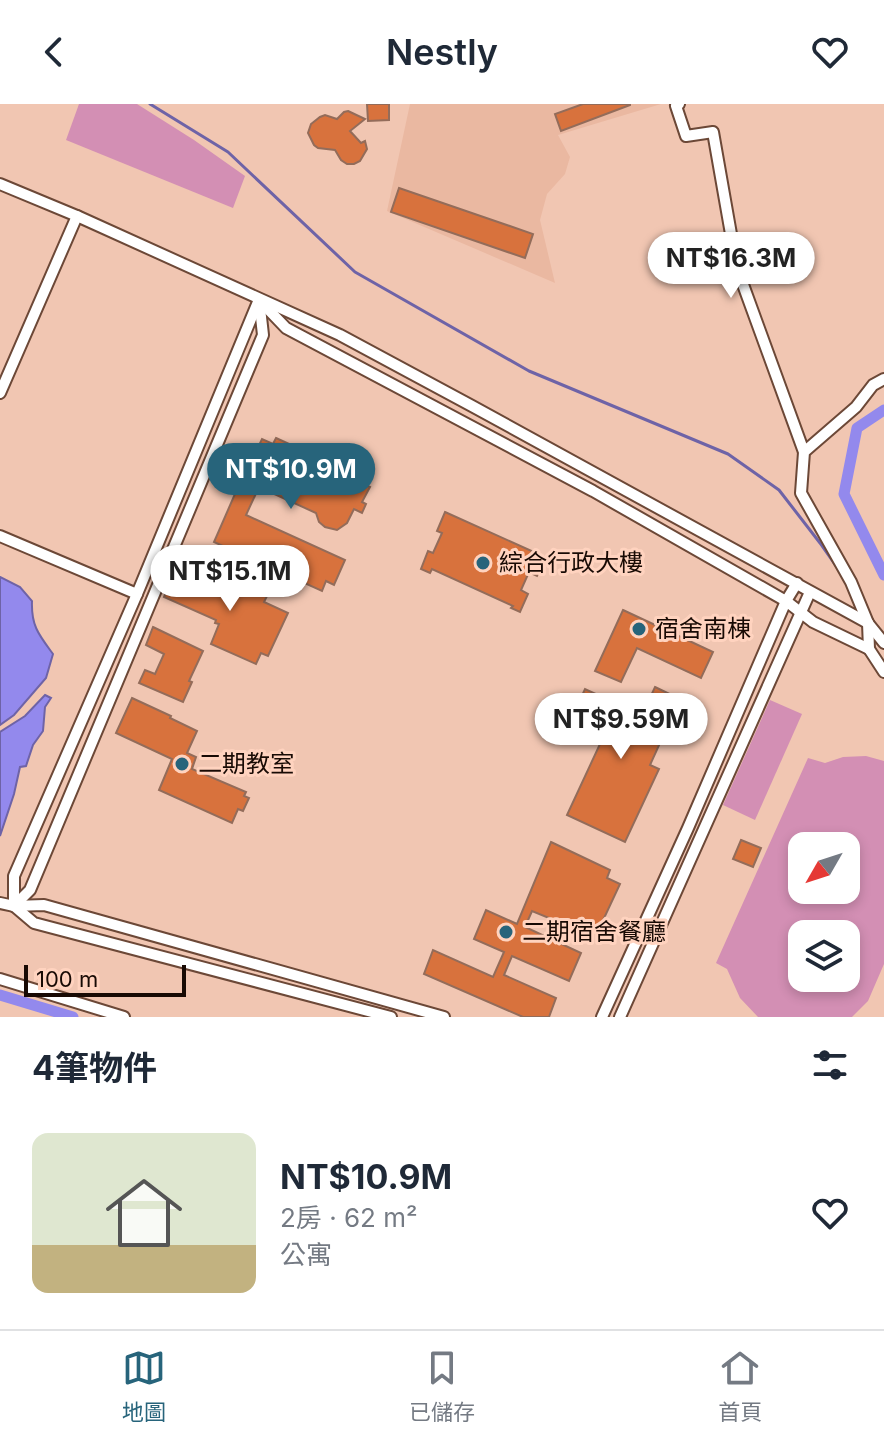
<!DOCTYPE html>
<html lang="zh-TW">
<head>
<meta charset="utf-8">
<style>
	:root { --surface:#fff; --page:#f2f2f3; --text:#1f2937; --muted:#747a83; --line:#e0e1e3; --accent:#27647b }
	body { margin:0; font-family:Inter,"Noto Sans TC",sans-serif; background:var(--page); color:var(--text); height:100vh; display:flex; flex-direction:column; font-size:30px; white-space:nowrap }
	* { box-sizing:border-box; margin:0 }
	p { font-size:26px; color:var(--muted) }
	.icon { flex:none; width:44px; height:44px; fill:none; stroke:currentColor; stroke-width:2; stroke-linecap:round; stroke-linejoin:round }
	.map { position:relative; height:913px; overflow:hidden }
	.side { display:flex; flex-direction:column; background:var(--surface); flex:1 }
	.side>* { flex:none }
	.needle { width:52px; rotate:231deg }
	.tools { position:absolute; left:788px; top:728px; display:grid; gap:16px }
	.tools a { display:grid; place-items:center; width:72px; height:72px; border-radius:16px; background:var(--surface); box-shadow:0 4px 12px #0003; font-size:40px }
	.scale { position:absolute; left:24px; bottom:20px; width:162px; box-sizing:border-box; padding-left:8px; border:4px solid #180a04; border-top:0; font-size:22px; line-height:28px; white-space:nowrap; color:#180a04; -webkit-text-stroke:6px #ffd3bf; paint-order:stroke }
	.price { position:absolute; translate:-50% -68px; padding:0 18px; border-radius:28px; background:#fff; color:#222; font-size:26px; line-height:52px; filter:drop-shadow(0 2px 4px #0008) }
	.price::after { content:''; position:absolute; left:50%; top:48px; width:24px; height:18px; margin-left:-12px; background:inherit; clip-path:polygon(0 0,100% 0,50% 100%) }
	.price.selected { background:var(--accent); color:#fff }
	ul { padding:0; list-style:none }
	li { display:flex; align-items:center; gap:24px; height:200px; padding:0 32px }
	li span { display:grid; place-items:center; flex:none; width:224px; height:160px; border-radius:16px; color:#555 }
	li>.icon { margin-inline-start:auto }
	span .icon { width:96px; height:96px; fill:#fffc; stroke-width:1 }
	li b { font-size:34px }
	h2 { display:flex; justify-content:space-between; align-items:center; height:96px; padding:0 32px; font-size:34px }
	header { display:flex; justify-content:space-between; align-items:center; height:104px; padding:0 32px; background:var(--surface); font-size:36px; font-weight:600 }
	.tab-bar { display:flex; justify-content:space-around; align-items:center; height:112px; border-top:2px solid var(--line); background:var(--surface); font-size:22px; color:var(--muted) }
	.tab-bar a { display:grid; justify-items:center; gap:4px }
	.tab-bar .selected { color:var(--accent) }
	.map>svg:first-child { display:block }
</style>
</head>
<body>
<header><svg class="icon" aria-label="back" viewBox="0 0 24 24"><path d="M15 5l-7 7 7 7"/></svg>Nestly<svg class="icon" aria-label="heart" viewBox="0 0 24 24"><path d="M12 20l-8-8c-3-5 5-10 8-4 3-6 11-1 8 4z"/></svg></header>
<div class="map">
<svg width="884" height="913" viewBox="0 0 884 913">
	<rect width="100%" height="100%" fill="#f1c6b2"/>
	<polygon fill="#eab8a1" points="410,0 661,0 558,31 570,53 565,70 547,90 540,116 555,179 387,107"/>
	<g fill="#d38fb4" fill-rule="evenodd">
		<polygon points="79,0 137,0 194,36 245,72 233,104 66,36"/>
		<polygon points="770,596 802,610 755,716 723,701"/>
		<path d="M866,652L884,657V860L868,897L852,913H758L740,894L727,865L716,859L808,654L825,659L843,653ZM802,742H846V786H802ZM802,830H846V874H802Z"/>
	</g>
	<g fill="#9389ed" stroke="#6e63a7" stroke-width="2">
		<path d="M0,473L20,483L32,497C31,522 39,531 53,550L46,574L14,611L0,621Z"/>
		<polygon points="45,591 51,594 45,603 43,627 33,641 26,662 20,663 14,690 0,732 0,628 25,612"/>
	</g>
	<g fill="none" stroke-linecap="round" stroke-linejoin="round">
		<polyline stroke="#6e63a7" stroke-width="3" points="150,0 228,48 355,168 529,267 728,350 779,386 820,439 841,469"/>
		<g stroke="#9389ed" stroke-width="11">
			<polyline points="884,306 857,324 844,390 884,471"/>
			<polyline points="0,891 73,913"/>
		</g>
	</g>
	<g fill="#d8723d" stroke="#936c5a" stroke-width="2">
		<polygon points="367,0 389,0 389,16 368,17"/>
		<polygon points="583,0 630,0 630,1 561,27 555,10"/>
		<polygon points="348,7 365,15 350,27 361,39 365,37 367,45 360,57 354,60 347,60 341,56 335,46 318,44 314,41 308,29 311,20 320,13 325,11 337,15 344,8"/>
		<polygon points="399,84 533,130 525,154 391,108"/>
		<polygon points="276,334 359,372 357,377 370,383 362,398 366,400 362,409 354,405 347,419 337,426 325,423 319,418 316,409 259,383 246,411 345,456 334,481 326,477 322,487 214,438 235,390 231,388 246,353 252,356 262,335 273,340"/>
		<polygon points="445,408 545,453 537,472 529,468 521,486 528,490 520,508 511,504 513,502 432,465 430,469 421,465 428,447 433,449 442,429 437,427"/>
		<polygon points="178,460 231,484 231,482 237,484 241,476 250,480 248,483 267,492 264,498 288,509 268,552 261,549 256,560 211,540 219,520 215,519 216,516 164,493"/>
		<polygon points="623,506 713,548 701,574 637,544 621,578 595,567"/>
		<polygon points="153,523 203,547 189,577 192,578 183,598 139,579 145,566 155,570 164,550 146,541"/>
		<polygon points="655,583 680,595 650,661 659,665 625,738 567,711 607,625 574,609 585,585 642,611"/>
		<polygon points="132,594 171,612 170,614 197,627 187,649 196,653 192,665 246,688 244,692 249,694 243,707 238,705 232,719 159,686 172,655 116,629"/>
		<polygon points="741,736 761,744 753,763 733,755"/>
		<polygon points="551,738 610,766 607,774 620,780 599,825 592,822 588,830 532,807 525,823 581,849 569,877 512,852 504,871 556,894 549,913 523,913 424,870 433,846 493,873 504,848 474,835 486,806 517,820"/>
	</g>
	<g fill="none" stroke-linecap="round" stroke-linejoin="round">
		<defs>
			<g id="minor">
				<polyline points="679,0 676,2 686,32 713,28 737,164 804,348"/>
				<polyline points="0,80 77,112 340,231 472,302 868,519"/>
				<polyline points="263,200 286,224 593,387 786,497 813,518 869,545"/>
				<polyline points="884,275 873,281 856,303 804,348 801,389 851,478 868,519 884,539"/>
				<polyline points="0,289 77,112"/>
				<polyline points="0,432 137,490"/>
				<polyline points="868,519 869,545 884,568"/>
				<polyline points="0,799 14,802 44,801 444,913"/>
				<polyline points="14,802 30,786 263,231 259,195"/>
				<polyline points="14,802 14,772 137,490 258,198"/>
				<polyline points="14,802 34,819 391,913"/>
				<polyline points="0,875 124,913"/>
				<polyline points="602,913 688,724 786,497 797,479"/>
				<polyline points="620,913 810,488"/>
			</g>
		</defs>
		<use href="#minor" stroke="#6c4837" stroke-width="14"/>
		<use href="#minor" stroke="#fff" stroke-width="10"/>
	</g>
	<g fill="#27647b" stroke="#ffd3bf" stroke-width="3">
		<circle cx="483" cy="459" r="8"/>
		<circle cx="639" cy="525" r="8"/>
		<circle cx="182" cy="660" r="8"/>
		<circle cx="506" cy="828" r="8"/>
	</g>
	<g text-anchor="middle" stroke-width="6" stroke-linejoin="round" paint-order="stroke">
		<g font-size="24" fill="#180a04" stroke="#ffd3bf" text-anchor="start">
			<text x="499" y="467">綜合行政大樓</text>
			<text x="655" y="533">宿舍南棟</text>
			<text x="198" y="668">二期教室</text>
			<text x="522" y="836">二期宿舍餐廳</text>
		</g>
	</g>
</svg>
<div class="tools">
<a><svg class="needle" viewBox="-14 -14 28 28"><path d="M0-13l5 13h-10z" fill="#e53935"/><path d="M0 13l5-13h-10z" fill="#747a83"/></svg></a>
<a><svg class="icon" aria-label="layers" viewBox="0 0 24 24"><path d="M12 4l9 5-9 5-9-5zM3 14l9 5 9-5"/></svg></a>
</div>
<div class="scale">100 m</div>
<b class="price" style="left:731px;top:196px">NT$16.3M</b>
<b class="price selected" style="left:291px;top:407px">NT$10.9M</b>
<b class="price" style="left:230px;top:509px">NT$15.1M</b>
<b class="price" style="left:621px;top:657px">NT$9.59M</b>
</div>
<section class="side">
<h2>4筆物件<svg class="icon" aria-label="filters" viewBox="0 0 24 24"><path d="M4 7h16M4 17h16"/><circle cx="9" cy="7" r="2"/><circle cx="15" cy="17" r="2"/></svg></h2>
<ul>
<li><span style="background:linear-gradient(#dfe7d0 70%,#c2b280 0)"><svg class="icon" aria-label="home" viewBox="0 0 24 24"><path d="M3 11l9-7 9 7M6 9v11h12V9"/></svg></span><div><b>NT$10.9M</b><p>2房 · 62 m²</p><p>公寓</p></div><svg class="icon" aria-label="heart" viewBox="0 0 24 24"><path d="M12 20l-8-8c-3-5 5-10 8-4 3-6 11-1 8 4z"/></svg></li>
</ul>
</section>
<nav class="tab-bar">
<a class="selected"><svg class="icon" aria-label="map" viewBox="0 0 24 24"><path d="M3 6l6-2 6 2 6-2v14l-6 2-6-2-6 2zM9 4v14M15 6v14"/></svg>地圖</a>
<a><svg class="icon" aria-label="saved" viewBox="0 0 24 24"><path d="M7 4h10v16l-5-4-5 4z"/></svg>已儲存</a>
<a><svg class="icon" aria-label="home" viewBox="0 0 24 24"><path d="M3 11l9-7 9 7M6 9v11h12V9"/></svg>首頁</a>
</nav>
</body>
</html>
